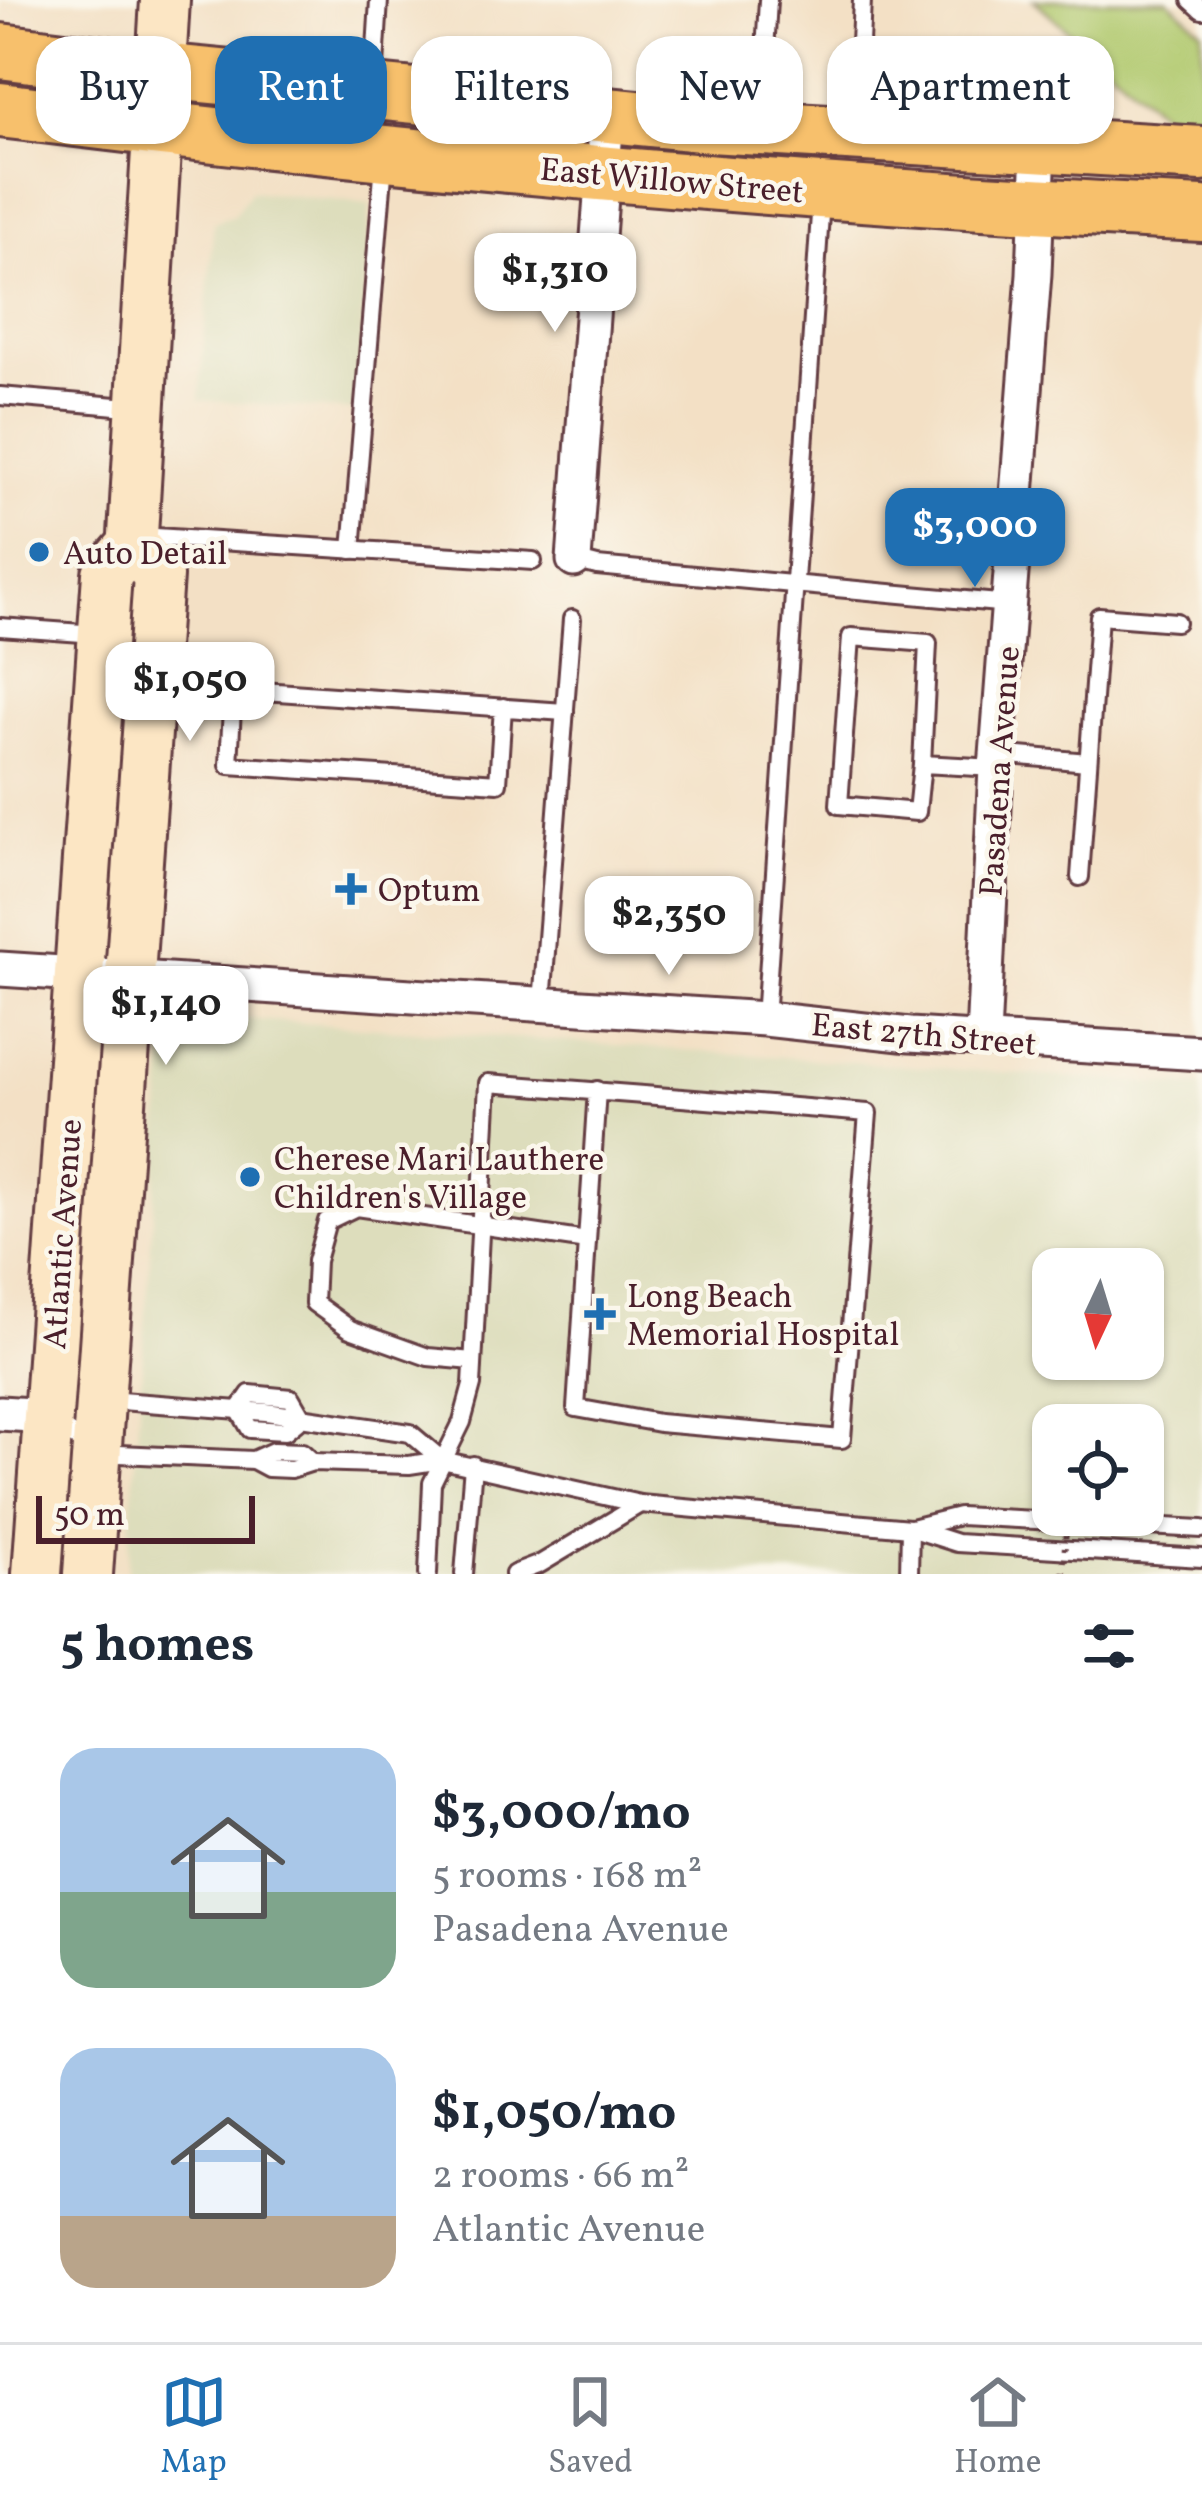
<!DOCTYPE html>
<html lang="en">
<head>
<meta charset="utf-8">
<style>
	:root { --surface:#fff; --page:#f2f2f3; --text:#1f2937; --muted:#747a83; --line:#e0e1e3; --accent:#1f6fb2 }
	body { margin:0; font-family:Vollkorn,serif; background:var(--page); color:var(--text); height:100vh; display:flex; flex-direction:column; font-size:45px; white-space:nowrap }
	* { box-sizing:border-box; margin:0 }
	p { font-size:39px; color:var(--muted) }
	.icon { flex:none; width:66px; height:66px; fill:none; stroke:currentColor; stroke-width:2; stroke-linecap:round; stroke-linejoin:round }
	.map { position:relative; height:1574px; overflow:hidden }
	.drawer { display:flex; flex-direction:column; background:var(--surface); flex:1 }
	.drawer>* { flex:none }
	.hud { position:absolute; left:36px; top:36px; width:1131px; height:108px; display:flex; gap:24px }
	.needle { width:78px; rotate:184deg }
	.controls { position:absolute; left:1032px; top:1248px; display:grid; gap:24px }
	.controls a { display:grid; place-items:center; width:132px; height:132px; border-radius:24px; background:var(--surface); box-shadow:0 3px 9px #0004; font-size:60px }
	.scale { position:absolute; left:36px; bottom:30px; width:219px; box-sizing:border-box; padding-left:12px; border:6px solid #4a1f2b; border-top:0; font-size:33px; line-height:42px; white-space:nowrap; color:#4a1f2b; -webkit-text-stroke:9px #fbf7ec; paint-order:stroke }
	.price { position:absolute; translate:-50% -102px; padding:0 27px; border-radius:24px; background:#fff; color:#222; font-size:39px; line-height:78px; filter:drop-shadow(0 3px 6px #0008) }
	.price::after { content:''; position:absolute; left:50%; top:72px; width:36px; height:27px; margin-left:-18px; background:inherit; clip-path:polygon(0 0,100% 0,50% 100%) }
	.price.current { background:var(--accent); color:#fff }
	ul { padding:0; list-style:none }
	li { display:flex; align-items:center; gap:36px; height:300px; padding:0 60px }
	li span { display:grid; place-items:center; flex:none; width:336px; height:240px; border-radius:36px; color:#555 }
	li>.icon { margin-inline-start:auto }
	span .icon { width:144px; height:144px; fill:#fffc; stroke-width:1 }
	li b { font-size:51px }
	h2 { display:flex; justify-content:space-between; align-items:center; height:144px; padding:0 60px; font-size:51px }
	.pill { padding:0 42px; border-radius:36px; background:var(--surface); box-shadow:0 3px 9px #0004; font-size:42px; line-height:108px }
	.pill.current { background:var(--accent); color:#fff }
	.tabs { display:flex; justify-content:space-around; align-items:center; height:168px; border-top:3px solid var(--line); background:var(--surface); font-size:33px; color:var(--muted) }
	.tabs a { display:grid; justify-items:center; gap:6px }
	.tabs .current { color:var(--accent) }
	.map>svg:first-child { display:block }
</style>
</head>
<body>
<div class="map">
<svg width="1202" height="1574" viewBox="0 0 1202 1574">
	<rect width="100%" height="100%" fill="#fbf7ec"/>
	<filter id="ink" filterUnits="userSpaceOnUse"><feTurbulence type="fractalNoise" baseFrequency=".00833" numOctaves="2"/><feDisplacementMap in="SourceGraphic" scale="24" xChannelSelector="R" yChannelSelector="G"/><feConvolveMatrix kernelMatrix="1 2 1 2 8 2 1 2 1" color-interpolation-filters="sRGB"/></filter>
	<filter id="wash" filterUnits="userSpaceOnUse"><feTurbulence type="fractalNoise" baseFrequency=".004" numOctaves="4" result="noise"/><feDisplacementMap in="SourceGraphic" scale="48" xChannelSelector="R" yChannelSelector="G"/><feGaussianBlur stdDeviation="2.7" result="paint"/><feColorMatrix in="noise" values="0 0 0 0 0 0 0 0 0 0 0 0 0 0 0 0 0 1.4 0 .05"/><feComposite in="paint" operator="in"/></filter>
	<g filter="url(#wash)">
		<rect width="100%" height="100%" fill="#f3e0c5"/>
		<g fill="#ddddbc" fill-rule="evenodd">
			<polygon points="251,191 370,204 357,411 199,400 214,222 234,215"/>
			<path d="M191,1015L1202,1087V1574H127L166,1036ZM1053,1269H1143V1359H1053ZM1053,1425H1143V1515H1053Z"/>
		</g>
		<polygon fill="#b1c96e" stroke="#7e744c" stroke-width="3" points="1034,0 1168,0 1202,30 1202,116 1163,114"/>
	</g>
	<g filter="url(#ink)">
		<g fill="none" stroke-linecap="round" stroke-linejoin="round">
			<defs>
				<g id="service">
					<polyline points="1191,0 1202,10"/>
					<polyline points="374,83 379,0"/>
					<polyline points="761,121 768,0"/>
					<polyline points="856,127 862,0"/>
					<polyline points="0,396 140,408"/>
					<polyline points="140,536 533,561"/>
					<polyline points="352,550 384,162"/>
					<polyline points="574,560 597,566 1009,604"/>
					<polyline points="0,627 96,634"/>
					<polyline points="503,707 498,783 229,765 233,689 565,712"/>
					<polyline points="997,754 1088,762"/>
					<polyline points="922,764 928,643 851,637 839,805 917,812 922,764 996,768"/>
					<polyline points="1080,877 1099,616 1176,622"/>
					<polyline points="542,1003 572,619"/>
					<polyline points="765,1019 821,200"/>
					<polyline points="473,1361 428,1357 350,1329 314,1303 316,1261 327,1221 356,1207 587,1241"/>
					<polyline points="107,1400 266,1412 410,1433 442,1460"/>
					<polyline points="239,1410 250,1394 291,1398 302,1417"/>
					<polyline points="239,1410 250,1429 285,1431 302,1417"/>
					<polyline points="53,1421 97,1453 253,1460 268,1468 291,1469 313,1462 409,1465 442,1460 640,1504 910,1528 957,1543 1202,1558"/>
					<polyline points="253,1460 273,1451 302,1452 313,1462"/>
					<polyline points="911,1528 959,1516 1202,1529"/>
					<path d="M428,1574L432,1483L462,1422L472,1385L488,1083C615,1092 741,1103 868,1113L842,1439L659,1423L576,1408L597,1090"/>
					<polyline points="464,1574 473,1465"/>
					<polyline points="514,1574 540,1564 640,1504"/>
					<polyline points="909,1574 910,1528"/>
				</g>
				<g id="minor">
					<polyline points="574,560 607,116"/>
					<polyline points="0,969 765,1019 910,1035 1202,1053"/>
					<polyline points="983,1038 996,768 1034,274 1039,145"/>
					<polyline points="0,1413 47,1416"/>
				</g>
				<g id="secondary">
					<polyline points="37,1574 107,574 133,544"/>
					<polyline points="88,1574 158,576 133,544 133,535 165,0"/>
				</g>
				<g id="primary">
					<polyline points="0,51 160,71 710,125 1202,154"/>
					<path d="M0,110C399,159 800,195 1202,214"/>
				</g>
			</defs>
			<use href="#service" stroke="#633c42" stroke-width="22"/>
			<use href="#minor" stroke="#633c42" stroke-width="39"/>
			<use href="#secondary" stroke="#633c42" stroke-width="54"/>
			<use href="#primary" stroke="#633c42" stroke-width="60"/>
			<use href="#service" stroke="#fff" stroke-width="16"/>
			<use href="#minor" stroke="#fff" stroke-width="33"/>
			<use href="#secondary" stroke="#fce6c4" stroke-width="48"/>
			<use href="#primary" stroke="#f7c06c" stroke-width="54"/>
			<polyline stroke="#633c42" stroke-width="6" stroke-dasharray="3 9" stroke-linecap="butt" points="1063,1574 1067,1515"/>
		</g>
	</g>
	<g fill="#1f6fb2" stroke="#fbf7ec" stroke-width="4.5">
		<circle cx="39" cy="552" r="12"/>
		<path d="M345 871h12v12h12v12h-12v12h-12v-12h-12v-12h12z"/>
		<circle cx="250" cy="1177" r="12"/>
		<path d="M594 1296h12v12h12v12h-12v12h-12v-12h-12v-12h12z"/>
	</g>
	<g text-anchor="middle" stroke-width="9" stroke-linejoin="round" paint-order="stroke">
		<g font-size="33" fill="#4a1f2b" stroke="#fbf7ec">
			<text transform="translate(672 179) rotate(5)" y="12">East Willow Street</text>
			<text transform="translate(998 771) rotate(-86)" y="12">Pasadena Avenue</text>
			<text transform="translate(924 1033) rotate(5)" y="12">East 27th Street</text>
			<text transform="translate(61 1234) rotate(-86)" y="12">Atlantic Avenue</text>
		</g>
		<g font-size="33" fill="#4a1f2b" stroke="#fbf7ec" text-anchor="start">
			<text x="63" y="564">Auto Detail</text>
			<text x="378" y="901">Optum</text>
			<text x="274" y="1170">Cherese Mari Lauthere<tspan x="274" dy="38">Children's Village</tspan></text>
			<text x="627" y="1307">Long Beach<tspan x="627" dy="38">Memorial Hospital</tspan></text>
		</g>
	</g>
</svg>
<div class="controls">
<a><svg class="needle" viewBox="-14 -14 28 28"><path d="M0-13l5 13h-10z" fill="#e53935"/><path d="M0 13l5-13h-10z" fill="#747a83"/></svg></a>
<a><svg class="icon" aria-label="locate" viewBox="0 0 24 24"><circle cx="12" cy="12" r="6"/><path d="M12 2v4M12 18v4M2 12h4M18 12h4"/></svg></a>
</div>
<div class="scale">50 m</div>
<b class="price" style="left:555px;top:335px">$1,310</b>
<b class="price current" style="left:975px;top:590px">$3,000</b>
<b class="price" style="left:190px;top:744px">$1,050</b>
<b class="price" style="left:669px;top:978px">$2,350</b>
<b class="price" style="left:166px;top:1068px">$1,140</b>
<div class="hud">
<a class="pill">Buy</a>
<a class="pill current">Rent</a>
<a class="pill">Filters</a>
<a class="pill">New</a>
<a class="pill">Apartment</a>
</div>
</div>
<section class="drawer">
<h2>5 homes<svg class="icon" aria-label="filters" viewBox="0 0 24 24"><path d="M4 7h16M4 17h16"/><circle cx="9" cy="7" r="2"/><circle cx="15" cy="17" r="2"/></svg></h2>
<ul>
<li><span style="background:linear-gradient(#a9c7e8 60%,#7fa58c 0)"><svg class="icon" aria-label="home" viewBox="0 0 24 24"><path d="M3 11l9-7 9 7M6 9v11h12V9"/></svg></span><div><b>$3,000/mo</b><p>5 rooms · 168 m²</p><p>Pasadena Avenue</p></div></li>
<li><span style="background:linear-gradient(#a9c7e8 70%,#b9a48a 0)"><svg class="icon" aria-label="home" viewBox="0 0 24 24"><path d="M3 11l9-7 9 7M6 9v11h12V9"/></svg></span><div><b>$1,050/mo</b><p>2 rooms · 66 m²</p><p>Atlantic Avenue</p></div></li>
</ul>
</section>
<nav class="tabs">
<a class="current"><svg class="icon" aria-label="map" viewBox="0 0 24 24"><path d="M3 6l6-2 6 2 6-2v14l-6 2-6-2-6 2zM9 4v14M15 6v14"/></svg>Map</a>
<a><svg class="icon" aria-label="saved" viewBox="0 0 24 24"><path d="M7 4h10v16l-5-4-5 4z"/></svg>Saved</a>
<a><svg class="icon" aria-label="home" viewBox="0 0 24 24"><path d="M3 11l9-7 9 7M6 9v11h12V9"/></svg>Home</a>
</nav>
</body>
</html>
